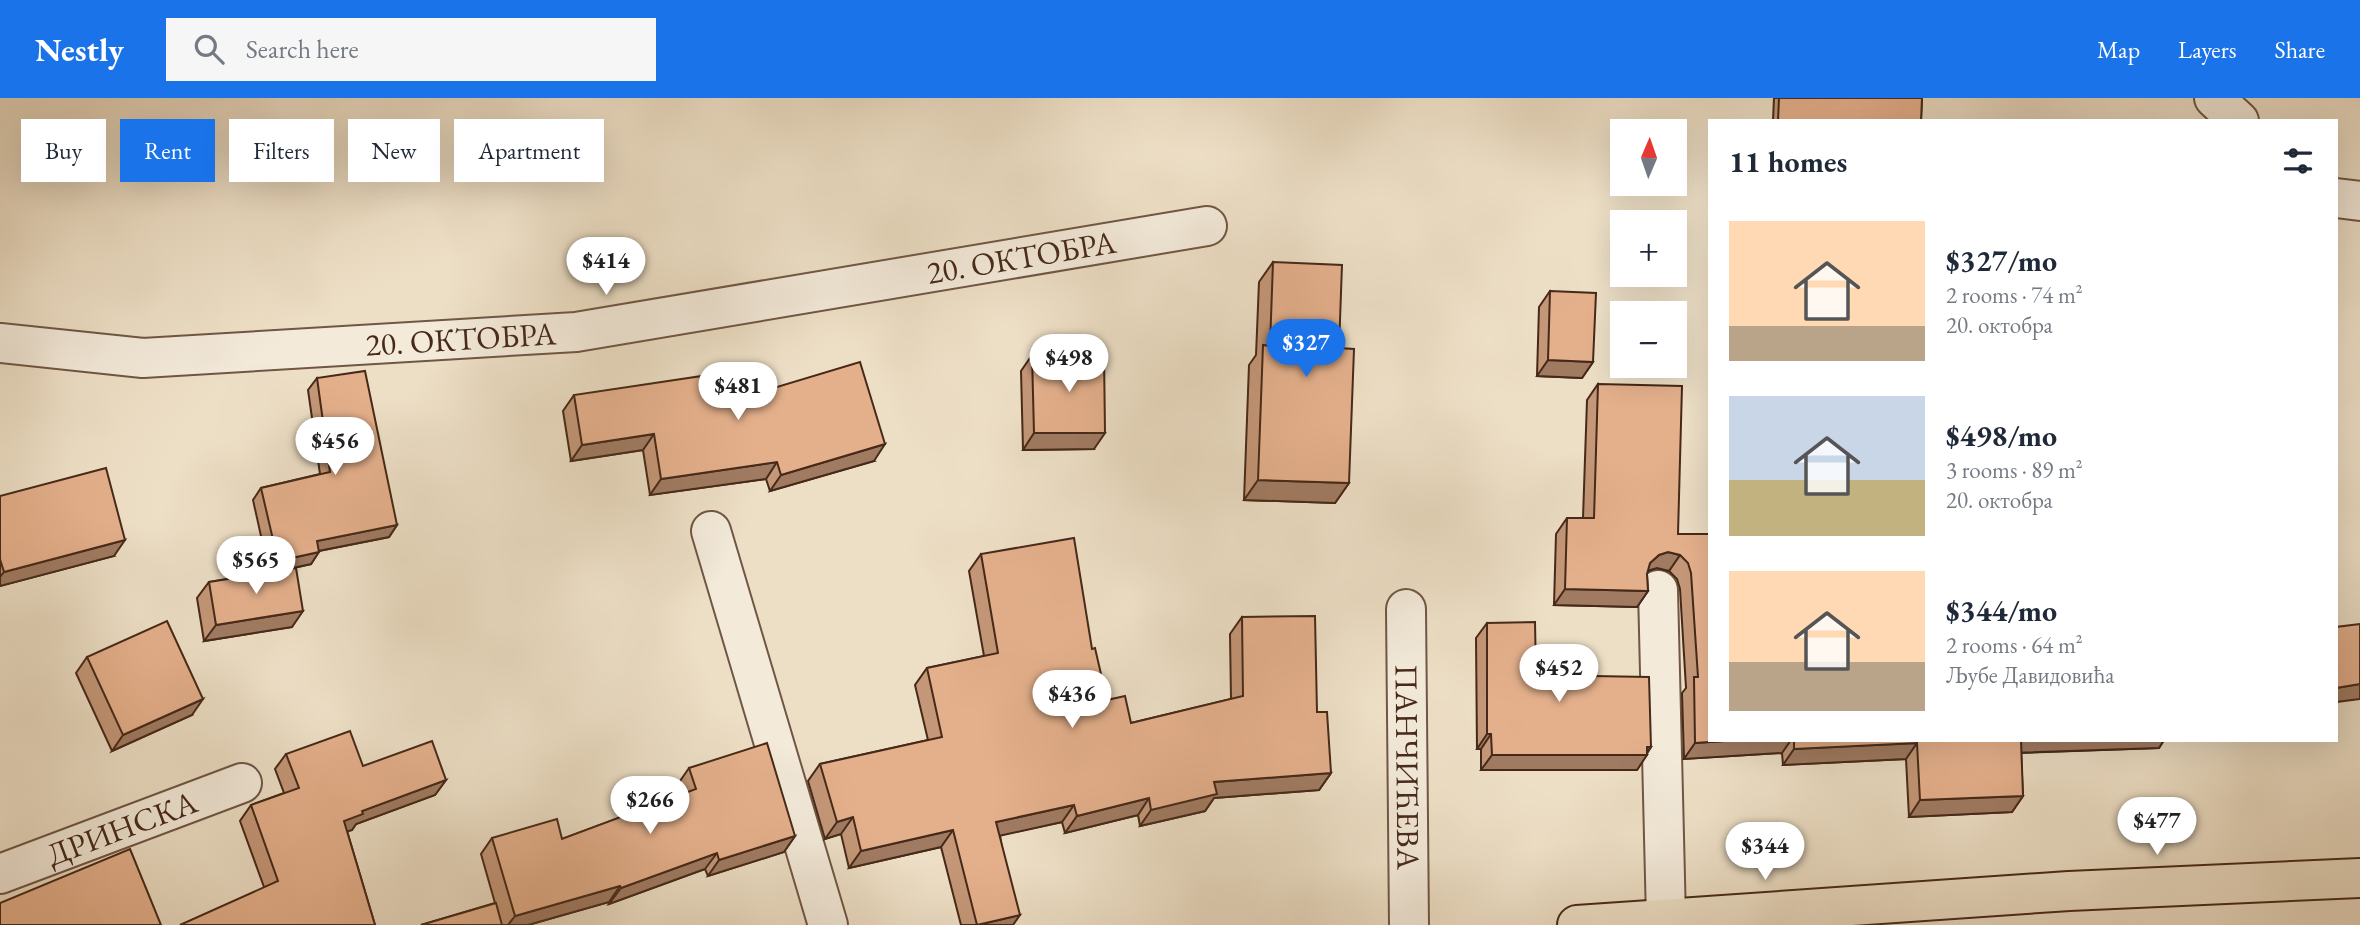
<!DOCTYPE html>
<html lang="en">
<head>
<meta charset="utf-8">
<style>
	:root { --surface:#fff; --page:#f6f6f7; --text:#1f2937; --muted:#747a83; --accent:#1a73e8 }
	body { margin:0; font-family:"EB Garamond",serif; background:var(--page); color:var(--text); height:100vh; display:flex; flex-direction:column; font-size:26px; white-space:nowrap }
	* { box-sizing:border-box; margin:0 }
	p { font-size:23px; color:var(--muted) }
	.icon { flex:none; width:38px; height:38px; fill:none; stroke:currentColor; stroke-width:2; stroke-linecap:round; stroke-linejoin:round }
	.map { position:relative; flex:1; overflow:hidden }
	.sheet { position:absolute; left:1708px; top:21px; width:630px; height:623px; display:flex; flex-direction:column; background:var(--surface); border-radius:0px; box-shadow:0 7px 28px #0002 }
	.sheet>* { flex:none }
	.guide { position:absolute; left:21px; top:21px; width:665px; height:63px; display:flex; gap:14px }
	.needle { width:46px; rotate:2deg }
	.controls { position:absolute; left:1610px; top:21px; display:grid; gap:14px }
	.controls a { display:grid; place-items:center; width:77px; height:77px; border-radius:0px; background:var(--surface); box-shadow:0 7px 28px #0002; font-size:35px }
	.price { position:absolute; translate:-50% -60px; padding:0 16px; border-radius:24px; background:#fff; color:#222; font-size:23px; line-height:46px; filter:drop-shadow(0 2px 4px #0008) }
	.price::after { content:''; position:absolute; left:50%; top:42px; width:21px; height:16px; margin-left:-10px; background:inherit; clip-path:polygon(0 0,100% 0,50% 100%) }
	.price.on { background:var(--accent); color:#fff }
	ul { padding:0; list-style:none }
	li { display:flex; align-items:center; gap:21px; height:175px; padding:0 21px }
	li span { display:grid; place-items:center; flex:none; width:196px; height:140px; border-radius:0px; color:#555 }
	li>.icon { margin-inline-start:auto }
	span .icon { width:84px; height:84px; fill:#fffc; stroke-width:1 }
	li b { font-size:30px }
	h2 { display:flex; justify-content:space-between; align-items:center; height:84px; padding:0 21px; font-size:30px }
	.tag { padding:0 24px; border-radius:0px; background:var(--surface); box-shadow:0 7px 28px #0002; font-size:24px; line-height:63px }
	.tag.on { background:var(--accent); color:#fff }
	header { display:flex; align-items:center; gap:42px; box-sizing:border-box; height:98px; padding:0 35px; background:var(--accent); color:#fff }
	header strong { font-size:33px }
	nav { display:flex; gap:38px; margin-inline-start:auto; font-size:24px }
	.search { width:490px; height:63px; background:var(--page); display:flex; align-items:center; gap:18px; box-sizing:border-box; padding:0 24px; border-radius:0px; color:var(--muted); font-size:26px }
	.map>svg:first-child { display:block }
</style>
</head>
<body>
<header>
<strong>Nestly</strong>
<div class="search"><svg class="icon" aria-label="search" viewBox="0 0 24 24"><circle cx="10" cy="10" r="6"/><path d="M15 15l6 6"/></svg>Search here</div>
<nav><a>Map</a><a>Layers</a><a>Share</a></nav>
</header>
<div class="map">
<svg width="2360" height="827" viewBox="0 0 2360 827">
	<rect width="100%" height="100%" fill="#eddfc6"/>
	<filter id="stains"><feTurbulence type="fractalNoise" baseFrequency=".00286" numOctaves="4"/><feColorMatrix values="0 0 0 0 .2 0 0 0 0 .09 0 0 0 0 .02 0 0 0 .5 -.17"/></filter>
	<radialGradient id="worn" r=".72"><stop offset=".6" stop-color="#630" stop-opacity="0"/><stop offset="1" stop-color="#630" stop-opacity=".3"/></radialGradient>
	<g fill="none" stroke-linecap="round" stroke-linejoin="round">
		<defs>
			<g id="minor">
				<polyline points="2214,0 2239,23"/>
				<polyline points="2336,100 2360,103"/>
				<path id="s1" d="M0,245L143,260L576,234L1207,128"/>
				<polyline points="711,433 828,827"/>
				<polyline points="1658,492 1666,821"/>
				<path id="s2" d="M1406,511L1409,827"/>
				<path id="s3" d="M0,776L242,685"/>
			</g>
			<polyline id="major" points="1577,827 2069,793 2360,780"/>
		</defs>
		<use href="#minor" stroke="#705644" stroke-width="42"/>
		<use href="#major" stroke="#462918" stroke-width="42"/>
		<use href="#minor" stroke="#f3eada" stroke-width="38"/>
		<use href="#major" stroke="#eddfc6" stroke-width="38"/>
	</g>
	<g fill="#c49778" stroke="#462918" stroke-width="2">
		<polygon points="1774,0 1922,0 1921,23 1773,23"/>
		<polygon points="1273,164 1339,250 1349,385 1335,405 1244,402 1249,267 1256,257 1259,184"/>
		<polygon points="1550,193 1593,264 1582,280 1537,278 1539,209"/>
		<polygon points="1032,257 1094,351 1023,352 1021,273"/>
		<polygon points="317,280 397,427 389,439 319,453 311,466 284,472 292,529 204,543 197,500 209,484 269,474 253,402 261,390 320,376 308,292"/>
		<polygon points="1598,286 1678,436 1710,436 1710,642 2164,642 2159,650 2021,655 2023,698 2012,714 1909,719 1906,661 1783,667 1782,655 1684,661 1682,595 1686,590 1680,491 1677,481 1669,473 1657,470 1648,473 1647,476 1648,493 1637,509 1554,507 1556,436 1567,420 1583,420 1587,302"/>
		<polygon points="574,297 727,304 874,363 770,393 766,381 650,397 643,352 571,363 563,313"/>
		<polygon points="0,398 114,458 0,488"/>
		<polygon points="981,456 1092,551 1107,602 1131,625 1231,601 1230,536 1242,519 1317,614 1331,675 1319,692 1214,700 1205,713 1140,728 1138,717 1065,735 1062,724 1000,737 1013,827 961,827 941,749 849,770 841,736 825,741 808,683 820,666 928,642 915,587 927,570 984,558 969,473"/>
		<polygon points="1487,525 1536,577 1651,649 1637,672 1481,672 1481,651 1477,651 1476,540"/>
		<polygon points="87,559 192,617 112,653 76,575"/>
		<polygon points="286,656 446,682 435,697 356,726 352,732 347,733 375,827 264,789 240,723 251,707 284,695 275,671"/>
		<polygon points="689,670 795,738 784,754 708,778 705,771 609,806 609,804 528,827 421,827 495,805 481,756 492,740 562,741 681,697 678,686"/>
	</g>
	<g fill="#a07b62" stroke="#462918" stroke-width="2">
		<polygon points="1548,262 1593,264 1582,280 1537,278"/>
		<polygon points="1034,335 1105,335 1094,351 1023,352"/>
		<polygon points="654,336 643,352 571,363 582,347"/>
		<polygon points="885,346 874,363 770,393 781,377"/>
		<polygon points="777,364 766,381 650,397 661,381"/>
		<polygon points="1258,382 1349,385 1335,405 1244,402"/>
		<polygon points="397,427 389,439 308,455 317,443"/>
		<polygon points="125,442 114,458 0,488 0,479 4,474"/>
		<polygon points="319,454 311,466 270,475 278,463"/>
		<polygon points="1668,454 1680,457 1669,473 1657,470 1647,473 1650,465 1659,457"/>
		<polygon points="1565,491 1648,493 1637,509 1554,507"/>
		<polygon points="303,513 292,529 204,543 216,527"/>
		<polygon points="2360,586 2360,601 2336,604 2336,590"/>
		<polygon points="203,601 192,617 112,653 123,637"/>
		<polygon points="1487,636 1491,636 1481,651 1477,651"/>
		<polygon points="1740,642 1791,642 1782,655 1684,661 1695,645"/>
		<polygon points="2018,642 2164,642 2159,650 2009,655"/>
		<polygon points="1917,645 1906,661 1783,667 1794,651"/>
		<polygon points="1651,649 1645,657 1647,657 1637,672 1481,672 1492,657"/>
		<polygon points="1331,675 1319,692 1214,700 1205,713 1140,728 1151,712 1214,684"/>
		<polygon points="446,682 435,697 356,726 352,732 334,738 344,723 362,713"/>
		<polygon points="2023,698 2012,714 1909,719 1920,702"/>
		<polygon points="1149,700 1138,717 1065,735 1077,718"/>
		<polygon points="1074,707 1062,724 985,741 996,724"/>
		<polygon points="853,719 841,736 825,741 837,724"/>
		<polygon points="953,732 941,749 849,770 861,753"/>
		<polygon points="795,738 784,754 708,778 719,762"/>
		<polygon points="717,755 705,771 609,806 621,790"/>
		<polygon points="620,788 609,804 528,827 508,827 515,818"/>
		<polygon points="1020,817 1013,827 978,827"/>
	</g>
	<g fill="#e4b08c" stroke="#462918" stroke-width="2">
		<polygon points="1779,0 1922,0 1921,23 1778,23"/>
		<polygon points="1273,164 1342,167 1339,250 1354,251 1349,385 1258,382 1263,247 1270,248"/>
		<polygon points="1550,193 1596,195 1593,264 1548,262"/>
		<polygon points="1104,256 1105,335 1034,335 1032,257"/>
		<polygon points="860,264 885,346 781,377 777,364 661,381 654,336 582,347 574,297 722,275 727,304"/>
		<polygon points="365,273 397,427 317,443 319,454 278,463 261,390 330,374 317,280"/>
		<polygon points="1598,286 1682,288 1678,436 1710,436 1710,642 1740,642 1695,645 1694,579 1698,579 1691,475 1688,465 1680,457 1668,454 1659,457 1650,465 1647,476 1648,493 1565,491 1567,420 1594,420"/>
		<polygon points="106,370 125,442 4,474 0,461 0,398"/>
		<polygon points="1074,440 1092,551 1095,550 1107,602 1125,598 1131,625 1243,598 1242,519 1315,518 1317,614 1327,614 1331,675 1214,684 1217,696 1151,712 1149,700 1077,718 1074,707 996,724 1020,817 977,827 953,732 861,753 853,719 837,724 820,666 942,639 927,570 998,555 981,456"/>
		<polygon points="296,470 303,513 216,527 209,484"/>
		<polygon points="167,523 203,601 123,637 87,559"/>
		<polygon points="1535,524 1536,577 1649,579 1651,649 1647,649 1647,657 1492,657 1491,636 1487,636 1487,525"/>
		<polygon points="2360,526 2360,586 2336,590 2336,529"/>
		<polygon points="350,633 363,668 432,643 446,682 362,713 363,716 344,723 375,827 180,827 278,783 251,707 299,690 286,656"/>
		<polygon points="1794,642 2021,642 2023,698 1920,702 1917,645 1794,651"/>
		<polygon points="767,645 795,738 719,762 717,755 621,790 620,788 515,818 492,740 557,721 562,741 696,691 689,670"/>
		<polygon points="130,751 161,827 0,827 0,805"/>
		<polygon points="496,805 502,827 421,827"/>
	</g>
	<g text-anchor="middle" stroke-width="5" stroke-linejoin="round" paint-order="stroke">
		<g font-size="32" fill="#462918" stroke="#f3eada">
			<text dy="11" stroke="none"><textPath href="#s1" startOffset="1029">20. ОКТОБРА</textPath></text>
			<text dy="11" stroke="none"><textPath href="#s1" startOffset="462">20. ОКТОБРА</textPath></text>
			<text dy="11" stroke="none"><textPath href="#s2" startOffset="158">ПАНЧИЋЕВА</textPath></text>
			<text dy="11" stroke="none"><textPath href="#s3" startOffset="130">ДРИНСКА</textPath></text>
		</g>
	</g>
	<rect width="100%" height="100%" filter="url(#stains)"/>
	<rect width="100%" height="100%" fill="url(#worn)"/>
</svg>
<div class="controls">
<a><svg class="needle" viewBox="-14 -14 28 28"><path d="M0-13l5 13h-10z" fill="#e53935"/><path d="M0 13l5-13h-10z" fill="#747a83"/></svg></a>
<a>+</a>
<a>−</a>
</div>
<b class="price" style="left:606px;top:199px">$414</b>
<b class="price on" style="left:1306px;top:281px">$327</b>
<b class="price" style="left:1069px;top:296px">$498</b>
<b class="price" style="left:738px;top:324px">$481</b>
<b class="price" style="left:335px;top:379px">$456</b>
<b class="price" style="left:256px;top:498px">$565</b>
<b class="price" style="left:1559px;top:606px">$452</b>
<b class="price" style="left:1072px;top:632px">$436</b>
<b class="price" style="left:650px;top:738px">$266</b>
<b class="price" style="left:2157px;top:759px">$477</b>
<b class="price" style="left:1765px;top:784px">$344</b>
<div class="guide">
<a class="tag">Buy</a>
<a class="tag on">Rent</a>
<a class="tag">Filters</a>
<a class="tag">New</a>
<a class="tag">Apartment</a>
</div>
<section class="sheet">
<h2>11 homes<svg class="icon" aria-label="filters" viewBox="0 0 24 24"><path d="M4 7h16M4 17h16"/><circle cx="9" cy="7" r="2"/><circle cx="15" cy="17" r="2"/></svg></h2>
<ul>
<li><span style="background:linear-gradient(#ffd9b3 75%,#b9a48a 0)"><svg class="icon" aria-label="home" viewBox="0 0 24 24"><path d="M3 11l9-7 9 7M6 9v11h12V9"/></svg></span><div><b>$327/mo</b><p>2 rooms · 74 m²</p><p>20. октобра</p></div></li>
<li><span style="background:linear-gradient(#c9d6e8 60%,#c2b280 0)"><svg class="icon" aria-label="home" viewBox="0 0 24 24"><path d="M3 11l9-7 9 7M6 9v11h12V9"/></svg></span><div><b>$498/mo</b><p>3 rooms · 89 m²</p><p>20. октобра</p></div></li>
<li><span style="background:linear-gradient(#ffd9b3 65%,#b9a48a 0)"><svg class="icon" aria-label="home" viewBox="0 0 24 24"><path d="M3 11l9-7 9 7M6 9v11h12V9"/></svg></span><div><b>$344/mo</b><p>2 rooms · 64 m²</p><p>Љубе Давидовића</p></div></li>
</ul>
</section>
</div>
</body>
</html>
